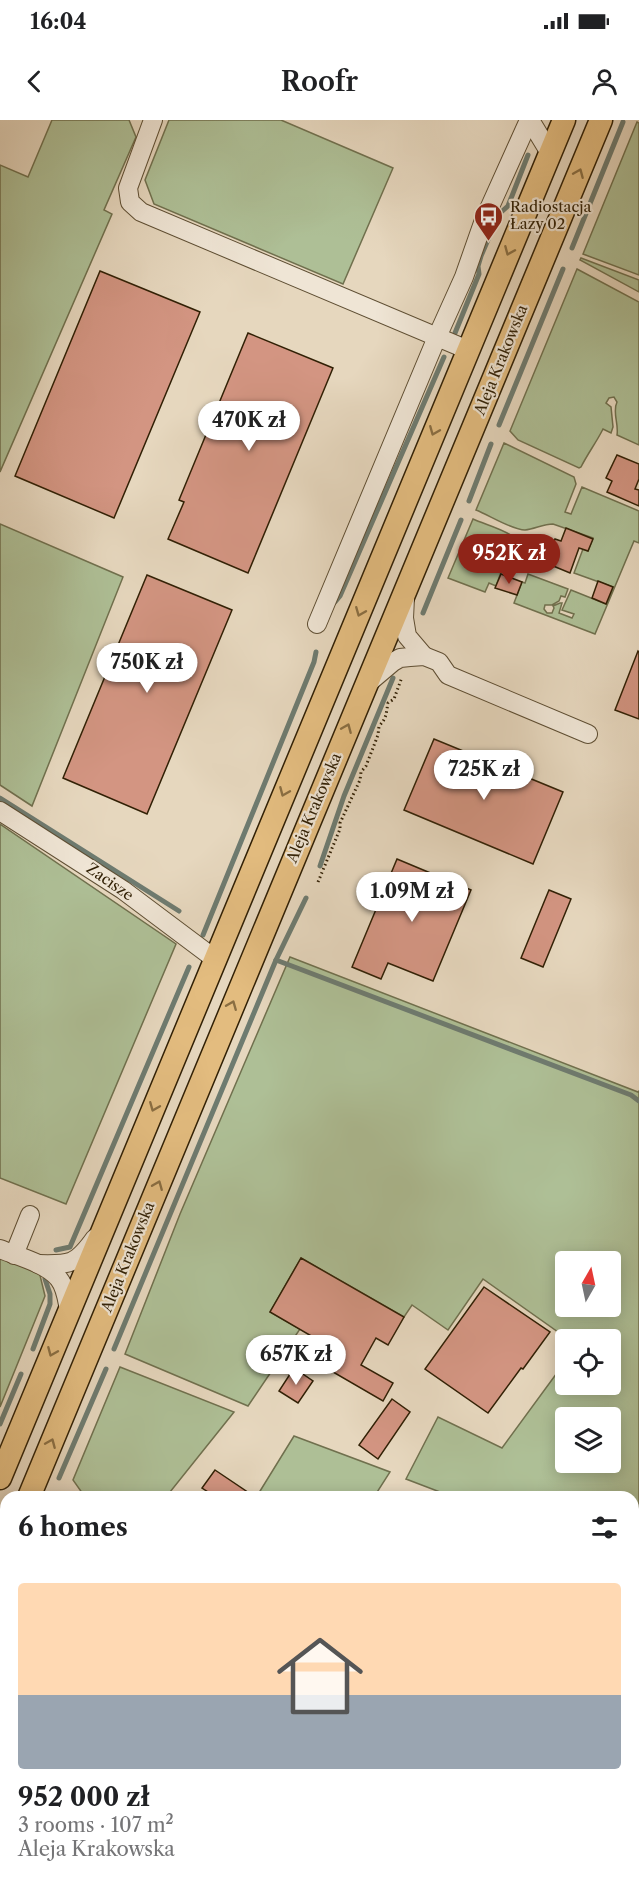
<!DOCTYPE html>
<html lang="en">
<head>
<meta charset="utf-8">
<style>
	:root { --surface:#fff; --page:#f6f6f6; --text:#202124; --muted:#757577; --line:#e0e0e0; --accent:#8f2418 }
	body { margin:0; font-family:"Libre Caslon Text",serif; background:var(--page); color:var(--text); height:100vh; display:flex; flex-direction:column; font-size:22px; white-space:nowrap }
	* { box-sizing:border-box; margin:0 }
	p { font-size:20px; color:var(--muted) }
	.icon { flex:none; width:33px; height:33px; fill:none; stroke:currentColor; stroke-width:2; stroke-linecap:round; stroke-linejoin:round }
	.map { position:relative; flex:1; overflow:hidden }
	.details { position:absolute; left:0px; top:1371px; width:639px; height:402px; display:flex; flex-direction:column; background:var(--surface); border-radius:18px 18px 0 0; box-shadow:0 3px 15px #0003 }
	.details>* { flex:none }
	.needle { width:39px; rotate:9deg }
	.buttons { position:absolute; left:555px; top:1131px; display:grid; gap:12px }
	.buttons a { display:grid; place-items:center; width:66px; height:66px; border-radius:6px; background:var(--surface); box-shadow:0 3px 15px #0003; font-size:30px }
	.price { position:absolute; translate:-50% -51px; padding:0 14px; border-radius:21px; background:#fff; color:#222; font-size:20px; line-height:39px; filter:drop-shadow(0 2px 3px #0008) }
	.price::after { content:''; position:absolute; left:50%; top:36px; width:18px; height:14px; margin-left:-9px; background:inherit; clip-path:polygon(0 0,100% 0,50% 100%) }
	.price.active { background:var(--accent); color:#fff }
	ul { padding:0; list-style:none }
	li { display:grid; align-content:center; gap:12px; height:318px; padding:0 18px }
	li+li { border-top:2px solid var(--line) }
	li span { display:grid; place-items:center; height:186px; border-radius:6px; color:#555 }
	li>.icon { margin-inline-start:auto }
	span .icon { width:108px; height:108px; fill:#fffc; stroke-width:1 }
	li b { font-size:26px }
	h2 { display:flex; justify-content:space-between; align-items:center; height:72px; padding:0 18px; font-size:26px }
	.status { display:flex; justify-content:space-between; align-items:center; height:42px; padding:0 30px; background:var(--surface); direction:ltr }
	.status svg { height:16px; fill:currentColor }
	header { display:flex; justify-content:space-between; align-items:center; height:78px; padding:0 18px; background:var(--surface); font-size:27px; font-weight:600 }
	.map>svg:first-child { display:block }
</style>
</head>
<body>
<div class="status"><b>16:04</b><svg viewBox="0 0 49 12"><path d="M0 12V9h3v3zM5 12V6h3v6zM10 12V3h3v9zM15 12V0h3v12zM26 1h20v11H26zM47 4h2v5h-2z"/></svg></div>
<header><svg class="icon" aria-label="back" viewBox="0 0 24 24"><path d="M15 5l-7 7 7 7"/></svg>Roofr<svg class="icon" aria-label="person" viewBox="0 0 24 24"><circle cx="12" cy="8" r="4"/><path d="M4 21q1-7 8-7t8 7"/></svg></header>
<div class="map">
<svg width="639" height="1773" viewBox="0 0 639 1773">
	<rect width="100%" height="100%" fill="#e6d7be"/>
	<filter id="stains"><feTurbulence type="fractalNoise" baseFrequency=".00333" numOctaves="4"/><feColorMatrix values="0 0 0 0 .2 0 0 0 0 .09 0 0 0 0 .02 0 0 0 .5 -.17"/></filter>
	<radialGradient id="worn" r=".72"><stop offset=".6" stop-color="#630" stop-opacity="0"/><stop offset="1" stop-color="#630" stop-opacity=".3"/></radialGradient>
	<g fill="#aebf96" stroke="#70704e" stroke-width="1.5" fill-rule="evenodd">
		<polygon points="52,0 129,0 136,17 104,90 112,94 0,352 0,45 28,57"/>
		<polygon points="169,0 281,0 393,48 343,164 154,84 145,60"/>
		<polygon points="637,2 639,3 639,155 583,134"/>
		<polygon points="581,138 639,160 639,172 580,140"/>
		<path d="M577,149L639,182V325L617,315C619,304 612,292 617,282L614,277L609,278L606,283L611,287L613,307L611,313L603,309C596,323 588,333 581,347L579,348L518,320L510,311Z"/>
		<path d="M504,323L574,357L576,364L565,392L571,394L582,367L639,391V423L634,421L595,514L514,483L522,462L525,463L528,454L568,469L565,477L561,476L559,481L552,485H545L544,489L547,493H552L554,488L553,486L560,483H562L559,493L572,498L574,494L562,490L571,470L606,484L613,467L574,453L583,429L588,431L593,418L553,404C543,404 535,409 525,410C512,410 489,395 476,390Z"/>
		<path d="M473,399C484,404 503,409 512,416C522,423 524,441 521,451L504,444L496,466L489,463L485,472L448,458Z"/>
		<polygon points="0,404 123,457 32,686 0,665"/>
		<polygon points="0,704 176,824 66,1084 0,1058"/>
		<path d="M290,837L638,972L639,971V1448L633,1446V1377H453L406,1359L438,1297L502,1328L565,1242L566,1264H610V1220L568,1219L483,1159L448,1210L412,1185L404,1197L301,1138L270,1192L300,1209L248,1286L125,1234L180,1094ZM566,1142H610V1186H566ZM566,1298H610V1342H566Z"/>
		<polygon points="0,1136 39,1151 45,1176 0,1287"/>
		<polygon points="120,1247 234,1292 166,1377 85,1377 73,1360"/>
		<polygon points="294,1316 390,1352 374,1377 258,1377 257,1376"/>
		<polygon points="6,1526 6,1600 0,1597 0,1542"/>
		<polygon points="633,1614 639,1616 639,1773 457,1773 459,1767 633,1767"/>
	</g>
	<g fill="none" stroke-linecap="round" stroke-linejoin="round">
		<g stroke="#6e7b70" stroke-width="5">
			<polyline points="572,128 623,2"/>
			<polyline points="455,213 479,154 478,146 481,136 499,94 508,86 528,35"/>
			<polyline points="499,305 563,149"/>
			<polyline points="469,381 491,324"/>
			<polyline points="335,482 340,476 444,237"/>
			<polyline points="423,493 461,400"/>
			<polyline points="0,678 179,791"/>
			<polyline points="320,746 344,676 393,558"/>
			<polyline points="203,815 314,542 316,532"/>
			<polyline points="276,840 631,975 639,981"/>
			<polyline points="56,1130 70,1127 189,847"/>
			<polyline points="33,1229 50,1184 50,1174 45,1159"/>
			<polyline points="114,1229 276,840 306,778"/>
			<polyline points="0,1304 21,1254"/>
			<polyline points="59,1358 106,1249"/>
		</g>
	</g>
	<g fill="#d39582" stroke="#312005" stroke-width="1.5">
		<polygon points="100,151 200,192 114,398 15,356"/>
		<polygon points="248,213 333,248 248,453 168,419 184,382 179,380"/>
		<polygon points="617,335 639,344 639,359 635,369 639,370 639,386 607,372 612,361 606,358"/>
		<polygon points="566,408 593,419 588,431 579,428 570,453 546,443 555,419 561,421"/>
		<polygon points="501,454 522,462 517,475 495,468"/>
		<polygon points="147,455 232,490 147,694 63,658"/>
		<polygon points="598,461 613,467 606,484 592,478"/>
		<polygon points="638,531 639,532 639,599 615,590"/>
		<polygon points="434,619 563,672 533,744 404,690"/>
		<polygon points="397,739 471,770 433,861 388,843 381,859 352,847"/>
		<polygon points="549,770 571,779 543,847 521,838"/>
		<polygon points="301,1138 404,1197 388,1225 376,1218 361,1245 393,1263 383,1281 333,1252 344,1235 270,1192"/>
		<polygon points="484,1167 550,1212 523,1249 521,1248 488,1293 425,1249"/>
		<polygon points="294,1248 313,1261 298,1283 279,1271"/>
		<polygon points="392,1279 410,1292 378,1339 359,1325"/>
		<polygon points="215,1350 255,1377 205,1377 208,1372 202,1368"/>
	</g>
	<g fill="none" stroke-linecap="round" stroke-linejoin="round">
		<defs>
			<g id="minor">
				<polyline points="153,0 128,68 130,82 141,92 468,230"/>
				<polyline points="530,0 550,33"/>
				<polyline points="405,478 404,498 407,516 424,536"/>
				<polyline points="317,504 437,217 464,157 484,100 529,0"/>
				<polyline points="367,564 393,542 400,538 410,537 424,536 439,542 448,555 588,614"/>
				<polyline points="0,691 123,770 215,839"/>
				<path d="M0,1129C17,1136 48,1144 59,1159C66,1168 67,1180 69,1190"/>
				<polyline points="14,1135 30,1095"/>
				<path d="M38,1144C70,1145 76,1145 95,1118"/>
			</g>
			<g id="major">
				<polyline points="0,1358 564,0"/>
				<polyline points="29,1377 601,0"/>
				<polyline points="0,1444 6,1430"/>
			</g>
		</defs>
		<use href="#minor" stroke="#5e4e33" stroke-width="20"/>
		<use href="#major" stroke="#312005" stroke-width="25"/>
		<path stroke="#312005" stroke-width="3" stroke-dasharray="1.5 3" stroke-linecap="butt" d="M318,762L340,709V703L360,660L361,652L366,646L378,615L379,606C387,598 386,593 388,583L394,579L402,557"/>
		<use href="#minor" stroke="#efe5d5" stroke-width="18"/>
		<use href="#major" stroke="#e3bc7f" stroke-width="22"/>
	</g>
	<defs><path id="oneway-chevron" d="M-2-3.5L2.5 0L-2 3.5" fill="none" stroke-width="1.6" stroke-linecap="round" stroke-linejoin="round" transform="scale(1.5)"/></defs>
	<g stroke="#8a6e42">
		<use href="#oneway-chevron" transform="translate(579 53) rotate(-67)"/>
		<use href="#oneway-chevron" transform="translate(509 131) rotate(113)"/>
		<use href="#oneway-chevron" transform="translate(434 311) rotate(112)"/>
		<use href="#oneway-chevron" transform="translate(360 492) rotate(112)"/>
		<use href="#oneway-chevron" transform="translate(347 608) rotate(-67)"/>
		<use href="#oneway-chevron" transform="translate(284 672) rotate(113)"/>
		<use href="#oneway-chevron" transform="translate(232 885) rotate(-68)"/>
		<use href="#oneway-chevron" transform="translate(154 987) rotate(112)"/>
		<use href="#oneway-chevron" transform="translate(158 1065) rotate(-68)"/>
		<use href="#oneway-chevron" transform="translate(52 1232) rotate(113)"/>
		<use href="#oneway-chevron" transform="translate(51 1323) rotate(-67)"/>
	</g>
	<defs>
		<symbol id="bus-pin" viewBox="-11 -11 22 30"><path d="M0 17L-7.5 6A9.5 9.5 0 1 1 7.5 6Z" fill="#8f2418" stroke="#efe5d5"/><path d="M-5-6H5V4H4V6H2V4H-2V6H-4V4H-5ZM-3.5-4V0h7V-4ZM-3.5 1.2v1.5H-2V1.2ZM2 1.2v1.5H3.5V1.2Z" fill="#fff"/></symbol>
	</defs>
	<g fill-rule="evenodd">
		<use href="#bus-pin" x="472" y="80" width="33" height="45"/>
	</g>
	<g text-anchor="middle" stroke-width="4.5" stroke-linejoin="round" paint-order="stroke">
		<g font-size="15" fill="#312005" stroke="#efe5d5" text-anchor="start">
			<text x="510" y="92">Radiostacja<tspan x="510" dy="17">Łazy 02</tspan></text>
		</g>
		<g font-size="15" fill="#312005" stroke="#efe5d5">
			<text transform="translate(501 240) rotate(-68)" y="5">Aleja Krakowska</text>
			<text transform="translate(314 688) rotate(-67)" y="5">Aleja Krakowska</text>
			<text transform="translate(110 762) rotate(35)" y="5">Zacisze</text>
			<text transform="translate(128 1137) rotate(-68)" y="5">Aleja Krakowska</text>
		</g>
	</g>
	<rect width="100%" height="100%" filter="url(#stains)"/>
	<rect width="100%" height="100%" fill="url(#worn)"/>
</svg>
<div class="buttons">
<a><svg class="needle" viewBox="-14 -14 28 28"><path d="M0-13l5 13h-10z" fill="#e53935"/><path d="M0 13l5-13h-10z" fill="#757577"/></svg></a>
<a><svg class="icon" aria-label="locate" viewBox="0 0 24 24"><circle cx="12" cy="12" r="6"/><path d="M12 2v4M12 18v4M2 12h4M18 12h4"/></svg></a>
<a><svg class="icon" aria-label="layers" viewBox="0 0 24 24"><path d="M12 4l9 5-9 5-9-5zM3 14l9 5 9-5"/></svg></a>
</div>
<b class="price" style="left:249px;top:332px">470K zł</b>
<b class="price active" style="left:509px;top:465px">952K zł</b>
<b class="price" style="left:147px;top:574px">750K zł</b>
<b class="price" style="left:484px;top:681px">725K zł</b>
<b class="price" style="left:412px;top:803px">1.09M zł</b>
<b class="price" style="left:296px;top:1266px">657K zł</b>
<section class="details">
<h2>6 homes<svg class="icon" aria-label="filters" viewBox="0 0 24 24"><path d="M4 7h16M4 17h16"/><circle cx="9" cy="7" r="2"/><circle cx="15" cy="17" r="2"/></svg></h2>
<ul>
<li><span style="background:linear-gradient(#ffd9b3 60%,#9aa5b1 0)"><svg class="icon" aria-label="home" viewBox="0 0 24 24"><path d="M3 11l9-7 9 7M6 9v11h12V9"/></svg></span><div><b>952 000 zł</b><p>3 rooms · 107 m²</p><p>Aleja Krakowska</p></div></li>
</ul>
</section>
</div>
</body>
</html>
